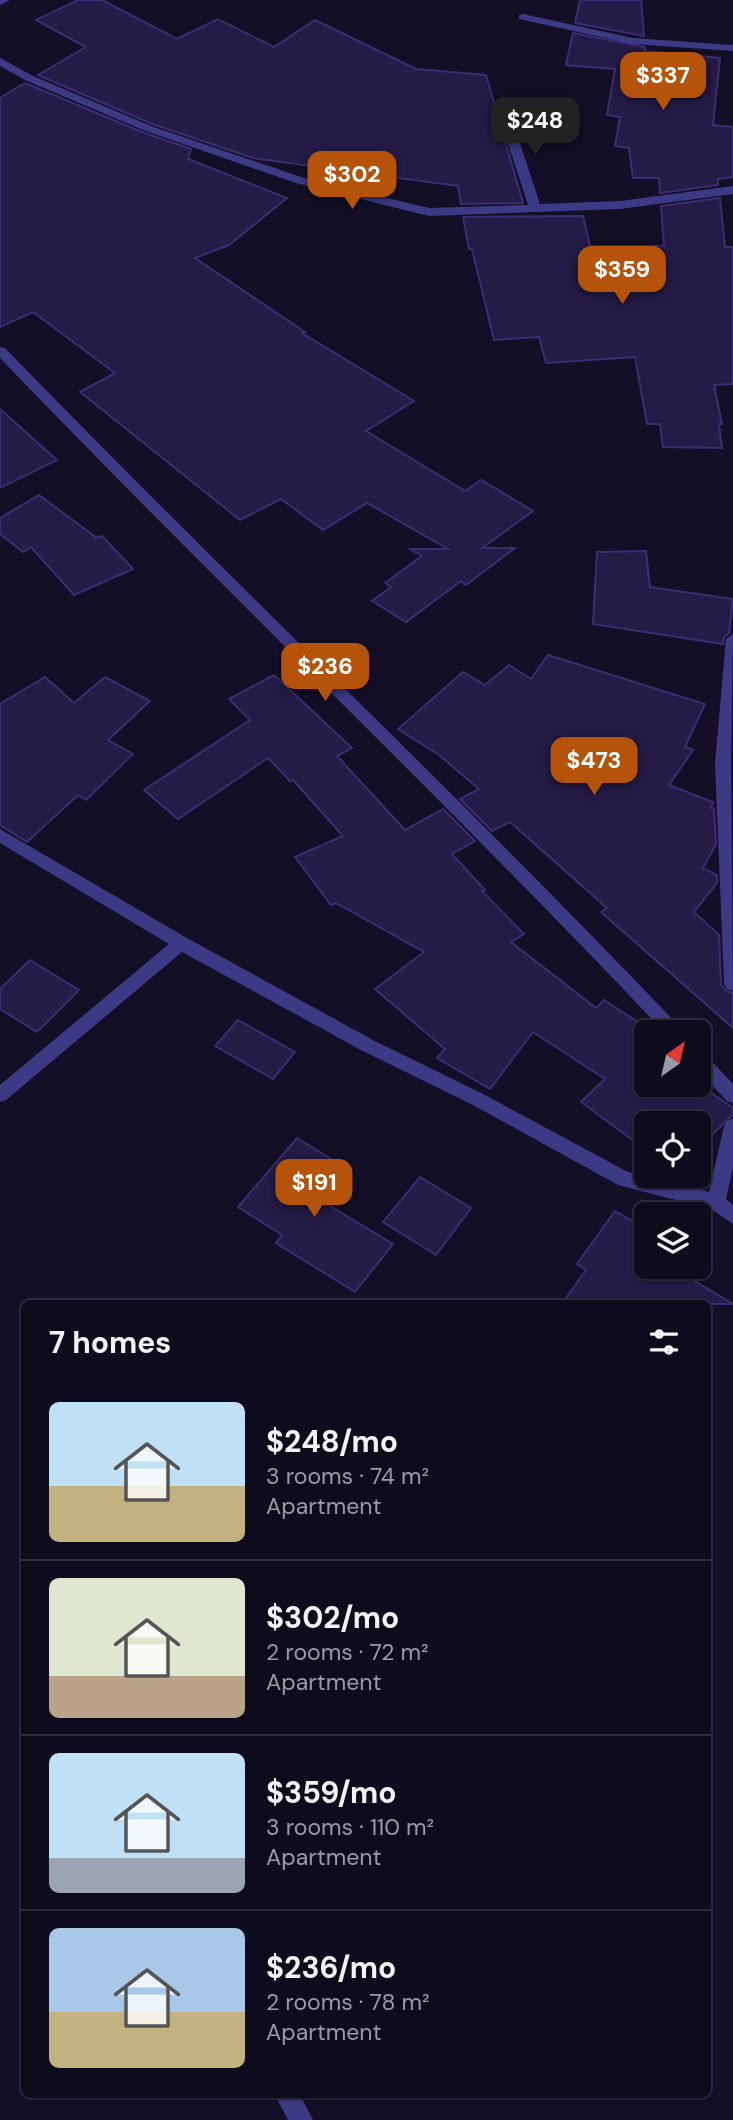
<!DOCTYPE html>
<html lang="en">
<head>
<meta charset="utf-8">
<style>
	:root { --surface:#0e0b1c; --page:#171425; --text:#f1f3f6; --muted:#9b9ba3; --line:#2e2b3b; --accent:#b45309 }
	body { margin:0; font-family:"DM Sans",sans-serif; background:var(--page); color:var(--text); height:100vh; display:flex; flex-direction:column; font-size:26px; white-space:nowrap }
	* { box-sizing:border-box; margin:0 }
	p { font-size:23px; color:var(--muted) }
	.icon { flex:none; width:38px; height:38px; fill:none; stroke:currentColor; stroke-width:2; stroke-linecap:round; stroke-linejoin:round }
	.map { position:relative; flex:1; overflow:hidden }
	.side { position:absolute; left:21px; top:1300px; width:690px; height:798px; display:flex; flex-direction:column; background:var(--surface); border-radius:10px; box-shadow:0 2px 5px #0004,0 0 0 2px var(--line) }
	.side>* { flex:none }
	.needle { width:46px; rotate:34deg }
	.tools { position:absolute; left:634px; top:1020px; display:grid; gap:14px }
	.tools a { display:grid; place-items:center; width:77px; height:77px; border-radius:10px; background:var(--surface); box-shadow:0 2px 5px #0004,0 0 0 2px var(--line); font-size:35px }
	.price { position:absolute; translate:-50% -60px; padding:0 16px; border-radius:14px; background:var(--accent); color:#fff; font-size:23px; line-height:46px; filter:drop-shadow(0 2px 4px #0008) }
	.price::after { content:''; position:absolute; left:50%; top:42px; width:21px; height:16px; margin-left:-10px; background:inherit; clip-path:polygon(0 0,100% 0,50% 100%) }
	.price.selected { background:#222; color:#fff }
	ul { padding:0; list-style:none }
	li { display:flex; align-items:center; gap:21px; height:175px; padding:0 28px }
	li+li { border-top:2px solid var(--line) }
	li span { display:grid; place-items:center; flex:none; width:196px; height:140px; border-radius:10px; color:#555 }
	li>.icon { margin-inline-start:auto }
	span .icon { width:84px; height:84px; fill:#fffc; stroke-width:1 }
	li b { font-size:30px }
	h2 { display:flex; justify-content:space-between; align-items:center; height:84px; padding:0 28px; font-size:30px }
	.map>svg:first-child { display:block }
</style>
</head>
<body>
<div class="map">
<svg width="733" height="2120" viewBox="0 0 733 2120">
	<rect width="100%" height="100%" fill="#130f26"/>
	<g fill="#241b47" stroke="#3b2d73" stroke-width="2">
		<polygon points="78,0 102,0 177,39 218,19 274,47 315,20 416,69 486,75 523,203 461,204 458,186 253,158 152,124 38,75 86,47 36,20"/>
		<polygon points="580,0 641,0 644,36 575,23"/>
		<polygon points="573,33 645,47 645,51 720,58 713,125 733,127 733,177 718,179 718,185 660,193 659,178 633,178 629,148 615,146 620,117 607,115 615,69 566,65"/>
		<polygon points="25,83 142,132 191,149 188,159 287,198 229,245 195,258 305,332 302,333 414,401 366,431 465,491 481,480 533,511 482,548 515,548 466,585 461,581 406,622 372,601 391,587 385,583 422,556 410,549 448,549 367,503 323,530 281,499 240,520 80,392 115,373 33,312 0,327 0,98"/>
		<polygon points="720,198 725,247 733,247 733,384 714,385 722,424 719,424 722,448 663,447 660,424 647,424 635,357 546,363 539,337 494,340 472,249 469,249 463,217 583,216 590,246 664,246 661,206"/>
		<polygon points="0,409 57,460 0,488"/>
		<polygon points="39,495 97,538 102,536 133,569 74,595 31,547 23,552 0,534 0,518"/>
		<polygon points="646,551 650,587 733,599 729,633 724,637 723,644 593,624 597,552"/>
		<polygon points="548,655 705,704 685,747 693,750 669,785 713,802 711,808 714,809 716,844 703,868 717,875 717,883 694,912 719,935 721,984 726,991 733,993 733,1028 601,912 607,908 510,822 492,831 460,799 479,789 439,755 398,729 463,672 485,685 509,665 531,679"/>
		<polygon points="274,675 352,748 337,756 405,830 443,809 475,841 452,854 485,890 482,891 524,934 511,942 596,1008 604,1000 644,1026 634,1038 646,1046 646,1085 698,1084 733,1108 733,1114 698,1149 698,1124 646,1124 646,1150 581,1102 605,1079 533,1032 490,1089 437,1058 445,1049 375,989 424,952 336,903 331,905 295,857 343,836 293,780 290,781 268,758 178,819 144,790 250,720 229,699"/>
		<polygon points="45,677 74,703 105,677 150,701 108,740 133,754 86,800 78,795 27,842 0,825 0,704"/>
		<polygon points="30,960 79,990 37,1032 0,1009 0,989"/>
		<polygon points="238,1020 295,1052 273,1079 215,1046"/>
		<polygon points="297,1138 333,1160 307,1192 393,1244 355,1292 276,1243 282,1235 238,1207"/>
		<polygon points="420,1177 471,1208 436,1255 383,1222"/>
		<polygon points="615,1211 646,1229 646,1267 671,1267 733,1304 562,1304 586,1270 577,1264"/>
	</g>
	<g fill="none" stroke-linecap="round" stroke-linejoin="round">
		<g fill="#3d3a85" fill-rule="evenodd">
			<polygon points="0,0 10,0 0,5"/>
			<polygon points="523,14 633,38 733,45 733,51 633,44 519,19 519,15"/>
			<polygon points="0,58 33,76 151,126 304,178 429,208 528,205 499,116 505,113 511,116 540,204 620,201 733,186 733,194 620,209 429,216 296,183 143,130 25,80 0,66"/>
			<path d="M0,347L5,348C227,577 460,796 680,1027L682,1032H664C448,803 219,586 0,358Z"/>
			<polygon points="733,634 731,763 733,991 727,989 724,984 715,763 726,639"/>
			<polygon points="0,829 187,938 373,1040 485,1095 628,1172 709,1192 724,1126 727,1121 733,1118 733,1167 726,1199 733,1205 733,1224 711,1209 618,1185 473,1105 361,1050 182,952 6,1100 0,1102 0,1085 169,944 0,843"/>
			<polygon points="698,1051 704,1053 733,1084 733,1103 727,1101 698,1070"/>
			<polygon points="275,2095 300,2095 313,2120 288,2120"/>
		</g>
	</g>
</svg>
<div class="tools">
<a><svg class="needle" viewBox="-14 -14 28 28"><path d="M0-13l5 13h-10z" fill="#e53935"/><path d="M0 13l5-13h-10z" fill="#9b9ba3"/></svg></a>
<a><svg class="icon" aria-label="locate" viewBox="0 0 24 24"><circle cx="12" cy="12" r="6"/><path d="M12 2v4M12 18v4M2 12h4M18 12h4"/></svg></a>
<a><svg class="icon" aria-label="layers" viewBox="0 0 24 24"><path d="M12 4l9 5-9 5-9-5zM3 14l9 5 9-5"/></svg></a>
</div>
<b class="price" style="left:663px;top:112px">$337</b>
<b class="price selected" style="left:535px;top:157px">$248</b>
<b class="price" style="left:352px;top:211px">$302</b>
<b class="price" style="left:622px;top:306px">$359</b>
<b class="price" style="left:325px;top:703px">$236</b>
<b class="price" style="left:594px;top:797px">$473</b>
<b class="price" style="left:314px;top:1219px">$191</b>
<section class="side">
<h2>7 homes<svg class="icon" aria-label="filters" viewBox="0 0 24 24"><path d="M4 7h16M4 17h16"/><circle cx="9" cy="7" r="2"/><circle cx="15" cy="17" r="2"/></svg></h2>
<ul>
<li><span style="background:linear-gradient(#bfe0f5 60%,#c2b280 0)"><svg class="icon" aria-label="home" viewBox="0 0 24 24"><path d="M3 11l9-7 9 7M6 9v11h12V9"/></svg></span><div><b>$248/mo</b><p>3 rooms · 74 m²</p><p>Apartment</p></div></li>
<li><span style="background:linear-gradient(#dfe7d0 70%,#b9a48a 0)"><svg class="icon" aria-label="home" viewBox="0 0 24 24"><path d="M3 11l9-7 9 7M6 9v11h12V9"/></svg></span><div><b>$302/mo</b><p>2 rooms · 72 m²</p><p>Apartment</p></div></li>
<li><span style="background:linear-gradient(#bfe0f5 75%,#9aa5b1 0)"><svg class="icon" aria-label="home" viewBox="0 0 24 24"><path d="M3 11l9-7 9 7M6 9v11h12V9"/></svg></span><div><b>$359/mo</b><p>3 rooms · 110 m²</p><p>Apartment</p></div></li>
<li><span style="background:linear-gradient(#a9c7e8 60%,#c2b280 0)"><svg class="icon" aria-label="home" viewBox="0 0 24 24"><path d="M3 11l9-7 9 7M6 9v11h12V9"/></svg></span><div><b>$236/mo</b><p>2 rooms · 78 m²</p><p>Apartment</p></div></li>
</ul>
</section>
</div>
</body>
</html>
